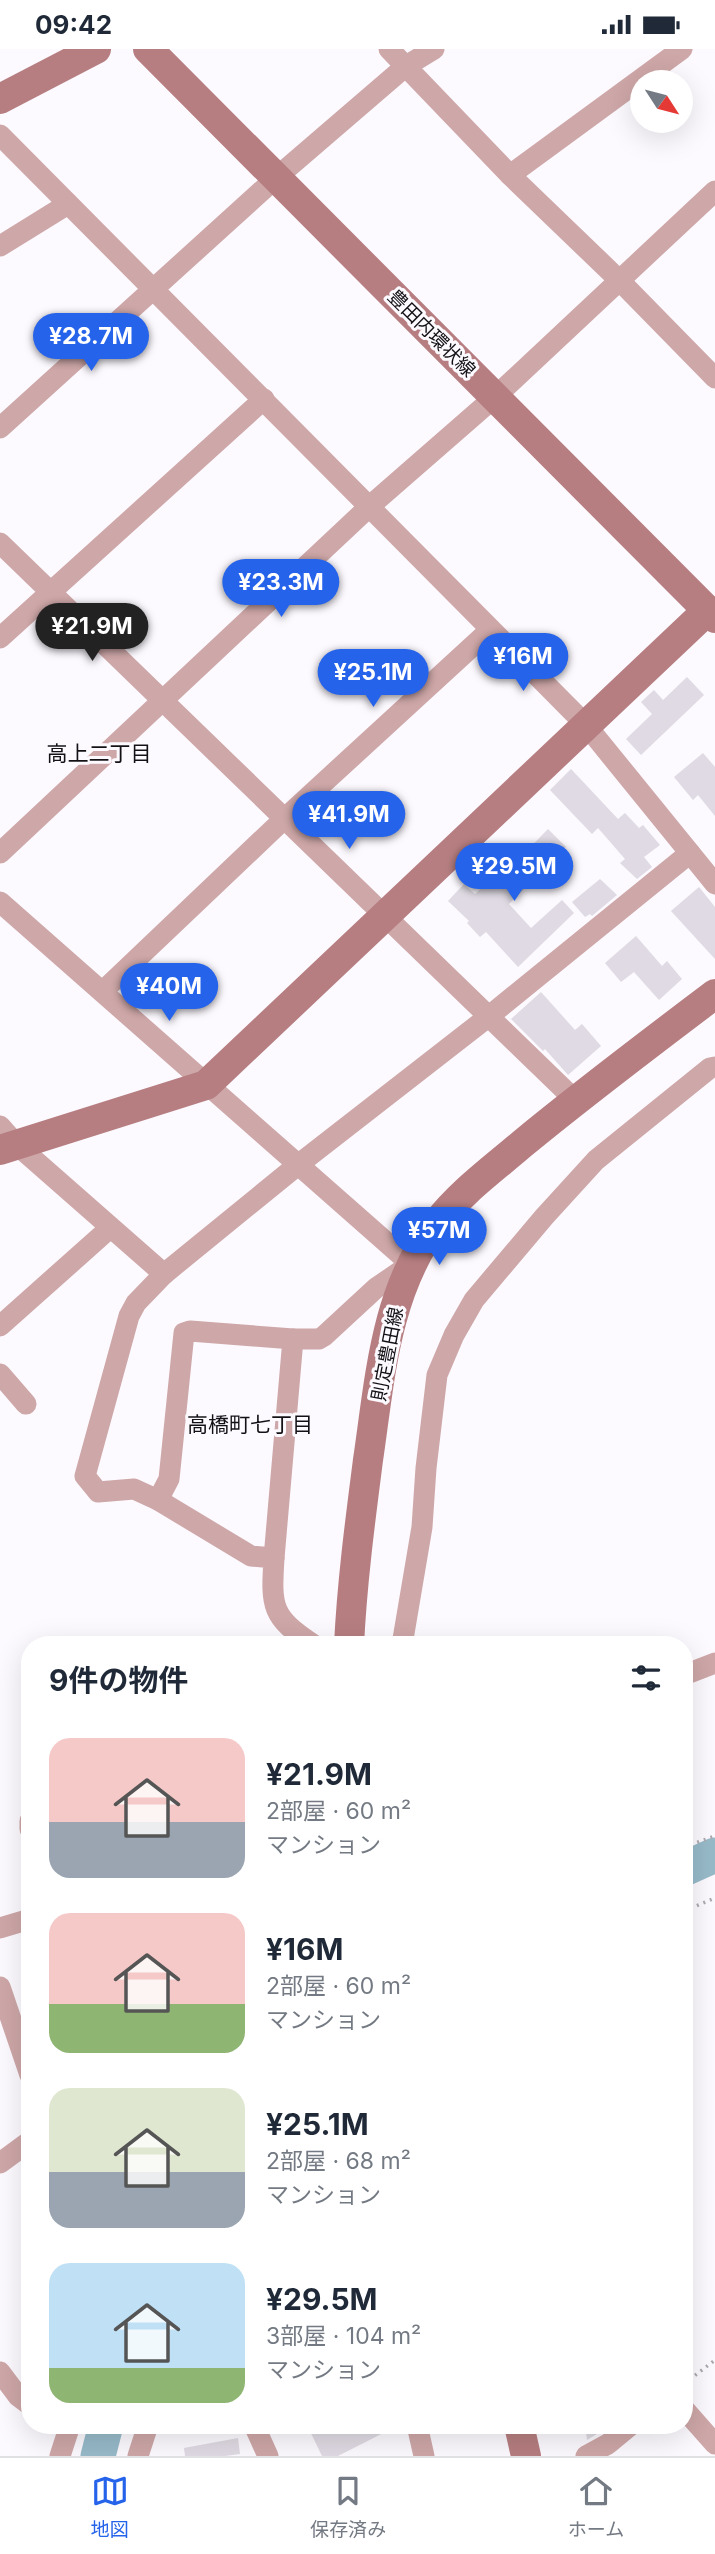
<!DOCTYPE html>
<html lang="ja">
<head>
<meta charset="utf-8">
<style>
	:root { --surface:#fff; --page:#f2f2f3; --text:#1f2937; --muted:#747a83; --line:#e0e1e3; --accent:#2563eb }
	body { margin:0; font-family:Inter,"Noto Sans JP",sans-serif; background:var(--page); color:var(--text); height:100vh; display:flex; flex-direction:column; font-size:26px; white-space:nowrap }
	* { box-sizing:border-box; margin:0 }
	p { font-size:23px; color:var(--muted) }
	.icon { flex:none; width:38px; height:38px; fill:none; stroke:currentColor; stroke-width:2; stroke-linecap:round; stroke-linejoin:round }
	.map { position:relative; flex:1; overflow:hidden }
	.panel { position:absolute; left:21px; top:1587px; width:672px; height:798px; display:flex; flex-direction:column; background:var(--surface); border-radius:28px; box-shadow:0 7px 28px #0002 }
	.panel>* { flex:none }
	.needle { width:46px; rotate:126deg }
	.controls { position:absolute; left:630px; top:21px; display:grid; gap:14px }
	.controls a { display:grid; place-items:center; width:63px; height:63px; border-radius:50%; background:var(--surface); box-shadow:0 7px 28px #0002; font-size:35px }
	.price { position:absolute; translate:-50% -60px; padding:0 16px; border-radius:24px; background:var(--accent); color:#fff; font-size:23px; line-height:46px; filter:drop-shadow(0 2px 4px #0008) }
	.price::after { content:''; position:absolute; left:50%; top:42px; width:21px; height:16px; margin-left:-10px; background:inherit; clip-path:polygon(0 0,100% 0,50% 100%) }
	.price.on { background:#222; color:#fff }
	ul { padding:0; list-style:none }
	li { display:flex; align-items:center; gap:21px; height:175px; padding:0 28px }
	li span { display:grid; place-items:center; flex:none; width:196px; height:140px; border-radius:21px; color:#555 }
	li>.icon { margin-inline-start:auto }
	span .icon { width:84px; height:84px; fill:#fffc; stroke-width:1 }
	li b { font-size:30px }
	h2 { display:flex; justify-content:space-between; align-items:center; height:84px; padding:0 28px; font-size:30px }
	.status { display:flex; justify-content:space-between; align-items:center; height:49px; padding:0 35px; background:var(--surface); direction:ltr }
	.status svg { height:19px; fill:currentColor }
	.dock { display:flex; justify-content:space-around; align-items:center; height:98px; border-top:2px solid var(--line); background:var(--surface); font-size:19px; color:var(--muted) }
	.dock a { display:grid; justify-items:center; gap:4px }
	.dock .on { color:var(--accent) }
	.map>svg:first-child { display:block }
</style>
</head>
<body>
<div class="status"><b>09:42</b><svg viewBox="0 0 49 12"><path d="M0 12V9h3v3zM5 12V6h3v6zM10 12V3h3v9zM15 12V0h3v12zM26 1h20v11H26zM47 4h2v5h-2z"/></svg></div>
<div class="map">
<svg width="715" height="2407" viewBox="0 0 715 2407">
	<rect width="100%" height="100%" fill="#fcf9ff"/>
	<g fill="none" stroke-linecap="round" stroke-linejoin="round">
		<g stroke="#97bac9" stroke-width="35">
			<polyline points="684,1820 715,1806"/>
			<polyline points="98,2407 106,2376"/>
		</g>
	</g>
	<g fill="#dfdae3">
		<polygon points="687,628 704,646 641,706 626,690 652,665 641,653 654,641 663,651"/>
		<polygon points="703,704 715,718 715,767 698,746 693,751 674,728"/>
		<polygon points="571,720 618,770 625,764 639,779 643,776 660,796 644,808 652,818 637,830 620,814 625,810 598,779 592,785 550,741"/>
		<polygon points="548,780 566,798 509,855 531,879 562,851 574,864 518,918 486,883 480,888 467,874 469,872 448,852 464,835 475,845 504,817 508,821"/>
		<polygon points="600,830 617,846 592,867 590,865 585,868 572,853"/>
		<polygon points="699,838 715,858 715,910 671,862"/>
		<polygon points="636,887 662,917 667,912 682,930 659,951 634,923 621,933 605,914"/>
		<polygon points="541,943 575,981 582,975 601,997 568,1026 545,1000 543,1002 511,970"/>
		<polygon points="307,2376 399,2376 338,2407 322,2407"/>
		<polygon points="585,2376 607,2376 607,2379 587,2391"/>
		<polygon points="238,2389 240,2405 225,2407 185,2407 184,2399"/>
	</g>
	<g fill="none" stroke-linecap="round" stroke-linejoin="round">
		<g stroke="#aeabb0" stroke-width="3.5" stroke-dasharray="2 5" stroke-linecap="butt">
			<polyline points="684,1798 715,1787"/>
			<polyline points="684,1862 715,1849"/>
			<polyline points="684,2335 715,2311"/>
		</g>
		<g stroke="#cea7a8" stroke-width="21">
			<polyline points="389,0 510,126 619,231 715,329"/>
			<polyline points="0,86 586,676 715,835"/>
			<polyline points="510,126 682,0"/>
			<polyline points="0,197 68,155"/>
			<polyline points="0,379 277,128 406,17 434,0"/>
			<polyline points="0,494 575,1051"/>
			<polyline points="0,589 264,350"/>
			<polyline points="0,804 370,457 496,347 715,142"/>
			<polyline points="0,853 411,1215 376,1239 324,1287 319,1290 293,1290"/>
			<polyline points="103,942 284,770 490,581"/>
			<polyline points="0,1077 16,1095 164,1225 299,1115 488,968 690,804"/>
			<path d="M164,1225L136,1254L129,1267L85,1427L98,1443L134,1440L158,1451L251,1507L274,1509C271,1558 271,1568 314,1596"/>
			<polyline points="0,1277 110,1179"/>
			<polyline points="0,1325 26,1355"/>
			<polyline points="158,1451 169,1430 184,1284 190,1282 293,1290 274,1509"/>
			<polyline points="402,1596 422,1478 426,1419 437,1326 454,1286 474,1251 544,1168 596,1111 710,1019 715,1018"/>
			<polyline points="684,1626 715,1614"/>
			<polyline points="30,1772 30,1780"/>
			<polyline points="0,1879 30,1870"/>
			<polyline points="0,1938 30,2026"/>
			<polyline points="0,2114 30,2092"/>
			<polyline points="0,2323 18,2347 30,2356"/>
			<polyline points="684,2360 715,2395"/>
			<polyline points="254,2376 268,2407"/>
			<polyline points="417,2376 424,2407"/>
			<polyline points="60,2407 70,2376"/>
			<polyline points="138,2407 148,2376"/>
			<polyline points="586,2407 608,2395 631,2376"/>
		</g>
		<g stroke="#b67e80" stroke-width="30">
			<polyline points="148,0 715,569"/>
			<polyline points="0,50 96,0"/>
			<polyline points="0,1101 206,1036 708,561"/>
			<path d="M349,1596C352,1534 360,1473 368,1411C380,1330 385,1242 437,1174C461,1143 493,1120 522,1095C585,1043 650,994 715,945"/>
			<polyline points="519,2376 526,2407"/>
		</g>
	</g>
	<g text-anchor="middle" stroke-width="6" stroke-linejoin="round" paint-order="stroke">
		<g font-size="19" fill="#131114" stroke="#fcf9ff">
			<text transform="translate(432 284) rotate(45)" y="7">豊田内環状線</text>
			<text transform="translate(387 1305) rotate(-79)" y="7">則定豊田線</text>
		</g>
		<g font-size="21" fill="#131114" stroke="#fcf9ff">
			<text x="99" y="712">高上二丁目</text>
			<text x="250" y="1383">高橋町七丁目</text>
		</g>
	</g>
</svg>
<div class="controls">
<a><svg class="needle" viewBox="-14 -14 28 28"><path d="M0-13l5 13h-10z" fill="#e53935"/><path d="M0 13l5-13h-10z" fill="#747a83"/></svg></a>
</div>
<b class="price" style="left:91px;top:324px">¥28.7M</b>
<b class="price" style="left:281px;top:570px">¥23.3M</b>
<b class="price on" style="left:92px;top:614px">¥21.9M</b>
<b class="price" style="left:523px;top:644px">¥16M</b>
<b class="price" style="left:373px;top:660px">¥25.1M</b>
<b class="price" style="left:349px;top:802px">¥41.9M</b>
<b class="price" style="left:514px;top:854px">¥29.5M</b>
<b class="price" style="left:169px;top:974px">¥40M</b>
<b class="price" style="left:439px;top:1218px">¥57M</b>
<section class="panel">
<h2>9件の物件<svg class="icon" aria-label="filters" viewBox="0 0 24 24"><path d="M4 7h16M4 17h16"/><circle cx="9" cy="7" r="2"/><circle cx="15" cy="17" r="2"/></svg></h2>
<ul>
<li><span style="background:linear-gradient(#f6c9c9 60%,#9aa5b1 0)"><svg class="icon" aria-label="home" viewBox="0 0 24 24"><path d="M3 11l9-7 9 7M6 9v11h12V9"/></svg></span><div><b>¥21.9M</b><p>2部屋 · 60 m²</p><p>マンション</p></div></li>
<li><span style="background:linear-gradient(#f6c9c9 65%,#8fb573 0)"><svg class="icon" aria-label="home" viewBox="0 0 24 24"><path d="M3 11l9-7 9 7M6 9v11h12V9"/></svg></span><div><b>¥16M</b><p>2部屋 · 60 m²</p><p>マンション</p></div></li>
<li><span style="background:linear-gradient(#dfe7d0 60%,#9aa5b1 0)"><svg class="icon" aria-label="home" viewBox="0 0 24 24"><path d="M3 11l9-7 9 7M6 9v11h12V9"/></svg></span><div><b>¥25.1M</b><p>2部屋 · 68 m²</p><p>マンション</p></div></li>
<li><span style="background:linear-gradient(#bfe0f5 75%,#8fb573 0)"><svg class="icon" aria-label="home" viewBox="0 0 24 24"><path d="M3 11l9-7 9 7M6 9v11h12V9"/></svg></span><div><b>¥29.5M</b><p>3部屋 · 104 m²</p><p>マンション</p></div></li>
</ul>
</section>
</div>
<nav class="dock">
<a class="on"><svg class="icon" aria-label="map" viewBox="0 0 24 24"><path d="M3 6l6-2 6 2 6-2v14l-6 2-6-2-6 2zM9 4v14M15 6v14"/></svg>地図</a>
<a><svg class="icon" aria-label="saved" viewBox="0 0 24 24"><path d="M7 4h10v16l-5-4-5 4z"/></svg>保存済み</a>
<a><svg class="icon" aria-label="home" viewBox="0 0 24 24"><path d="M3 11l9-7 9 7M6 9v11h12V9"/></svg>ホーム</a>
</nav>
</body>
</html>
